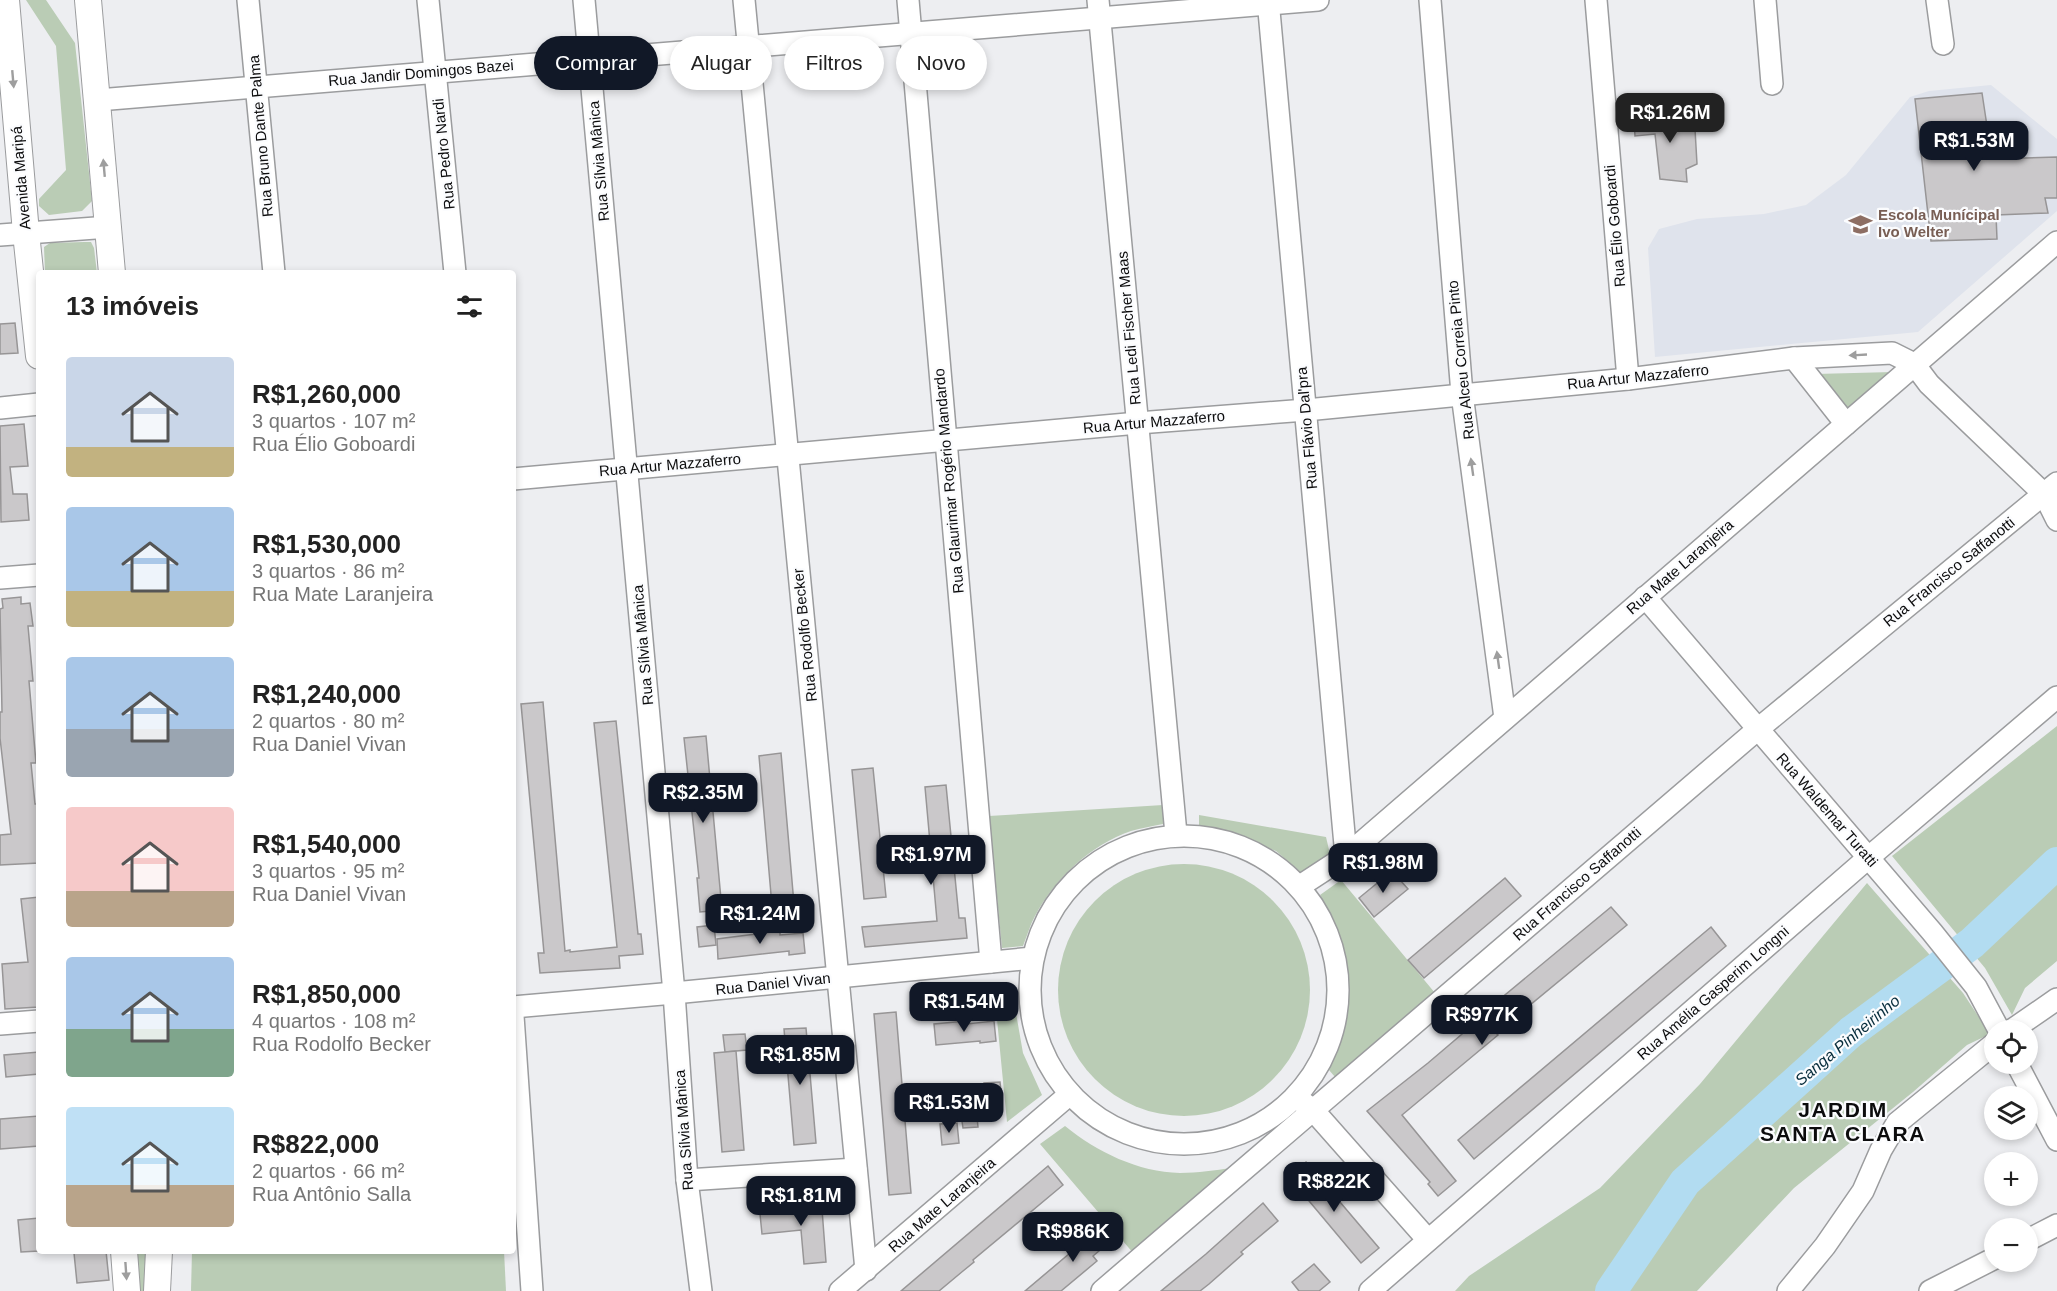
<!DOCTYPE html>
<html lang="pt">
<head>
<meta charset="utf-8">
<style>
	:root { --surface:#fff; --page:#f2f2f2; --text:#222; --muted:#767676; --accent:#111827 }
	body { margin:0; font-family:Arial,sans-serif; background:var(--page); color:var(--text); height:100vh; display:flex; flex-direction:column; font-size:22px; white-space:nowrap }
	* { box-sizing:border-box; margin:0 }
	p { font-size:20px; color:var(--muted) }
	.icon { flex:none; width:33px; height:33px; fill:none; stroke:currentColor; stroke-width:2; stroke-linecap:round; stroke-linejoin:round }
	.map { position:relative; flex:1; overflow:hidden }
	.panel { position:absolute; left:36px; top:270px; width:480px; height:984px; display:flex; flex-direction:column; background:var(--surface); border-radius:6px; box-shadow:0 3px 9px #0003 }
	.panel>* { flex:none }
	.hud { position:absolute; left:534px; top:36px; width:570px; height:54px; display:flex; gap:12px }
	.fabs { position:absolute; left:1984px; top:1020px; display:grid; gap:12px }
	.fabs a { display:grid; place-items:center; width:54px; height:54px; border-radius:50%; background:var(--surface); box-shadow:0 3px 9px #0003; font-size:30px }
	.price { position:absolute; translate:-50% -51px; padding:0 14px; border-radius:12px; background:var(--accent); color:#fff; font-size:20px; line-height:39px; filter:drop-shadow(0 2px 3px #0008) }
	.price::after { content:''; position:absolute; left:50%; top:36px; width:18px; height:14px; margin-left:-9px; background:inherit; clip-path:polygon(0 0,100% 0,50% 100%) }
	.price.active { background:#222; color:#fff }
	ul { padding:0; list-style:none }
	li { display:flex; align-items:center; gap:18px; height:150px; padding:0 30px }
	li span { display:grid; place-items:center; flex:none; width:168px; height:120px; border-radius:6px; color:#555 }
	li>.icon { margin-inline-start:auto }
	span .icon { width:72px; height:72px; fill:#fffc; stroke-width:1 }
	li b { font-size:26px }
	h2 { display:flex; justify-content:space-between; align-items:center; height:72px; padding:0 30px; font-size:26px }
	.tag { padding:0 21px; border-radius:27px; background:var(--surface); box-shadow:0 3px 9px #0003; font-size:21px; line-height:54px }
	.tag.active { background:var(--accent); color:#fff }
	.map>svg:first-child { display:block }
</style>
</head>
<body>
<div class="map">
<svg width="2057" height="1291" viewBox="0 0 2057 1291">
	<rect width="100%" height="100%" fill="#edeef1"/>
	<polygon fill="#dfe3ec" points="1991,85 2057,139 2057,211 1918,332 1655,357 1648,248 1659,229 1697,219 1764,214 1806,205 1846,175 1910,97 1929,91"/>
	<g fill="#baccb5">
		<polygon points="26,0 46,0 75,43 92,201 82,211 49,215 39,206 39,199 66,170 56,46"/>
		<polygon points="84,242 91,242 94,248 97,273 45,273 44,247 50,243"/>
		<polygon points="1893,372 1846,412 1815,374"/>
		<polygon points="2057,726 2057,961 2025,988 2012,1015 1985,968 1892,856"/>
		<path d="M1163,805V824C1153,826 1141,828 1131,831C1091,845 1055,878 1035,916C1030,925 1027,936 1023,946L1002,948L989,816Z"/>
		<polygon points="1199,815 1326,837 1330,854 1303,874 1276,851 1220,829 1199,827"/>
		<circle cx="1184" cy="990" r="126"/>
		<polygon points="1341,880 1435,993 1335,1077 1329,1070 1347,1017 1348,967 1333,918 1320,895"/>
		<polygon points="1867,883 1963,993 1990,1034 1967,1045 1913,1092 1794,1188 1697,1291 1455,1291 1469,1276 1600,1188 1700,1084"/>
		<polygon points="1013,996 1023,1053 1042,1095 1007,1122 995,999"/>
		<path d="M1065,1126C1097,1152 1138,1172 1180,1173C1198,1173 1215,1170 1232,1168L1134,1254L1040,1144Z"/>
		<polygon points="135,1251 148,1251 147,1291 137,1291"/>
		<polygon points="192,1251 504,1251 506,1291 191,1291"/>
	</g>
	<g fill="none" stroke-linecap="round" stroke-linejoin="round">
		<polyline stroke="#b2dcf1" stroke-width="32" points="1611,1291 1685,1182 1851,1032 1972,943 2057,863"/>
	</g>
	<g fill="#cac8ca" stroke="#979596" stroke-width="1.5">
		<polygon points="1982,93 1992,159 2057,157 2057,198 2045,198 2048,213 1996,215 1997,239 1931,241 1915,99"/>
		<polygon points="1676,107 1679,125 1695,129 1697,164 1686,169 1687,182 1660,179 1655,134 1635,136 1634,121"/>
		<polygon points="15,323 18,353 0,354 0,324"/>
		<polygon points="24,424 28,466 10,467 13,494 27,494 29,520 1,522 0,426"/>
		<polygon points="21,597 21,604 30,603 33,626 28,626 33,681 29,681 36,763 31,763 35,804 39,804 39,863 0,865 0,835 11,834 0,738 0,712 2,712 0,609 3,608 2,599"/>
		<polygon points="543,702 565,951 570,950 570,952 617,947 594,723 616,721 638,934 641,934 643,954 619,956 620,968 540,973 538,953 544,953 521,704"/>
		<polygon points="706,736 722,910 700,912 697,878 699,878 684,738"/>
		<polygon points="781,753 794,904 772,906 759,756"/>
		<polygon points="873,768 886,897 864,899 852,770"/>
		<polygon points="946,785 959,918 965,918 967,938 865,947 862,927 937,921 925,787"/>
		<polygon points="1392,871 1408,889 1374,917 1359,898"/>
		<polygon points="1505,878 1521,896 1424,978 1408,960"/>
		<polygon points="39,897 39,1007 5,1009 2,964 28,962 21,899"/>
		<polygon points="1611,907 1627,925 1496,1033 1498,1035 1402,1115 1456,1181 1438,1196 1428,1184 1430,1182 1367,1111 1428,1063 1482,1017 1481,1015 1494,1004"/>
		<polygon points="714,925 716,945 699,947 697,927"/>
		<polygon points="1711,927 1726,946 1474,1159 1458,1140"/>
		<polygon points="780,931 780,935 803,933 805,953 789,955 789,951 718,959 717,939"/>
		<polygon points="896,1012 911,1193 889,1195 874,1014"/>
		<polygon points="966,1021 967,1024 994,1021 996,1041 980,1043 980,1041 936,1045 934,1024"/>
		<polygon points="806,1028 816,1143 794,1145 784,1029"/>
		<polygon points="745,1034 747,1050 725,1052 723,1035"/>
		<polygon points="736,1051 744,1150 722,1152 714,1053"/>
		<polygon points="39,1052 39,1074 6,1077 4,1055"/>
		<polygon points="1000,1082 1002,1102 986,1103 984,1083"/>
		<polygon points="976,1106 978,1127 963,1128 960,1108"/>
		<polygon points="39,1116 39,1146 0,1149 0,1119"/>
		<polygon points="957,1123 959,1143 942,1145 940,1124"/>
		<polygon points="1306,1162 1379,1248 1361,1263 1289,1177"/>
		<polygon points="1048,1166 1063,1185 973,1260 974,1262 963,1271 939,1291 901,1291"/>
		<polygon points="821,1196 826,1262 804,1264 801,1230 762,1234 760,1214 800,1210 799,1198"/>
		<polygon points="1263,1203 1278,1221 1241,1252 1243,1254 1209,1284 1200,1291 1161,1291 1206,1254"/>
		<polygon points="39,1218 39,1251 21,1252 18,1220"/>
		<polygon points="1095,1222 1111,1241 1093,1256 1097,1261 1061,1291 1025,1291 1089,1237 1084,1232"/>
		<polygon points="99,1251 106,1251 109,1280 77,1283 74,1253"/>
		<polygon points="1314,1264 1330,1282 1319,1291 1299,1291 1292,1282"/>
	</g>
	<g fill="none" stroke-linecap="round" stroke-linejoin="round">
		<defs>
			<g id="minor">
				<polyline points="248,0 274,273"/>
				<polyline points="428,0 455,273"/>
				<polyline points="584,0 674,993 687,1180 701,1291"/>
				<polyline points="744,0 866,1270"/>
				<polyline points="908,0 991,962"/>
				<polyline points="1098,0 1176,834"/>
				<polyline points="1268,0 1346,856"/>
				<polyline points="1430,0 1462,394 1505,718"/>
				<polyline points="1596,0 1628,379"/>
				<polyline points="1765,0 1772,84"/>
				<polyline points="1937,0 1943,44"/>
				<polyline points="98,100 1318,0"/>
				<polyline points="0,235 109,227"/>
				<polyline points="1794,358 1846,424"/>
				<polyline points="0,408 39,404"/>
				<polyline points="513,479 1138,423 1306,410 1628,379 1794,358 1892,353 1914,364 1929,384 2044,494 2057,520"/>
				<polyline points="0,578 39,575"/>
				<polyline points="1645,597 1932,932 1976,987 1999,1030"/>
				<circle cx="1184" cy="990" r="154"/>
				<polyline points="1300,886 1346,856 2057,242"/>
				<polyline points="513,1007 674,993 1033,958"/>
				<polyline points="513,1016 532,1291"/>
				<polyline points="0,1024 39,1021"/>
				<polyline points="2012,1030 2057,999"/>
				<polyline points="2017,1064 2057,1140"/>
				<polyline points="1301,1101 1313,1110 1428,1240"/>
				<polyline points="687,1180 856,1169"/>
				<polyline points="2028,1240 2057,1225"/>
				<polyline points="840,1291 1070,1094"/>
				<polyline points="1102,1291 1758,729 2057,483"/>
				<polyline points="1370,1291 1868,858 2057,697"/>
				<polyline points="1788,1291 1825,1246 1863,1191 1881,1150 1897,1123 1995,1043"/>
				<polyline points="1930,1291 1995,1258"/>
			</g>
			<g id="major">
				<polyline points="6,0 26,233 39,356"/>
				<polyline points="88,0 112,273"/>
				<polyline points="124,1251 127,1291"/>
				<polyline points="157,1291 159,1251"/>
			</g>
		</defs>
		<use href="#minor" stroke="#9b9c9e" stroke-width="24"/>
		<use href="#major" stroke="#9b9c9e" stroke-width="28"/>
		<use href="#minor" stroke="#fff" stroke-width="21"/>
		<use href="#major" stroke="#fff" stroke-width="26"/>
	</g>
	<defs><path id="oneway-solid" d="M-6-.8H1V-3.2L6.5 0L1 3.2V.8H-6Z" transform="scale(1.5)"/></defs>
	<g fill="#9e9e9e">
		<use href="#oneway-solid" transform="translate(13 79) rotate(85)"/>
		<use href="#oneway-solid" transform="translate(104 168) rotate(-95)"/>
		<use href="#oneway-solid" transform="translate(1858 355) rotate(177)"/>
		<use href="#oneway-solid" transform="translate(1472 467) rotate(-98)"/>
		<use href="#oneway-solid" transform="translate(1498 660) rotate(-98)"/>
		<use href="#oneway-solid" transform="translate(126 1271) rotate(86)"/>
	</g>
	<defs>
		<symbol id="school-bare" viewBox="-9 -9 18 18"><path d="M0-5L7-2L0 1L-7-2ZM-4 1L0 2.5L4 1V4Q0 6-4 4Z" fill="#8d6e63" stroke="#fbfcfe" stroke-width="2.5" paint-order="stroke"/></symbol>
	</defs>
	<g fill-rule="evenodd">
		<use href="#school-bare" x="1844" y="208" width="33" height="33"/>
	</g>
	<g text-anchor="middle" stroke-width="4.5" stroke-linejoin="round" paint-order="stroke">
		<g font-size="15" fill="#0c0c0d" stroke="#fbfcfe">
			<text transform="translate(421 73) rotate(-5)" y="5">Rua Jandir Domingos Bazei</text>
			<text transform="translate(261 136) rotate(-95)" y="5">Rua Bruno Dante Palma</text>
			<text transform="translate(444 154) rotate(-96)" y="5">Rua Pedro Nardi</text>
			<text transform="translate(599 161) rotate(-95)" y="5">Rua Sílvia Mânica</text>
			<text transform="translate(21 178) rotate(-95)" y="5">Avenida Maripá</text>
			<text transform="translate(1615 226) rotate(-95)" y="5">Rua Élio Goboardi</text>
			<text transform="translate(1129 328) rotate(-95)" y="5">Rua Ledi Fischer Maas</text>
			<text transform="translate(1461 360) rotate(-96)" y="5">Rua Alceu Correia Pinto</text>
			<text transform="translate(1638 377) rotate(-6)" y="5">Rua Artur Mazzaferro</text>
			<text transform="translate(1154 422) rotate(-5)" y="5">Rua Artur Mazzaferro</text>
			<text transform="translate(1307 428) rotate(-95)" y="5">Rua Flávio Dal'pra</text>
			<text transform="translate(670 465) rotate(-5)" y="5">Rua Artur Mazzaferro</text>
			<text transform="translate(949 481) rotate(-95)" y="5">Rua Glaurimar Rogério Mandardo</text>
			<text transform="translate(1680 567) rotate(-41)" y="5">Rua Mate Laranjeira</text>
			<text transform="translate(1949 572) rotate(-39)" y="5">Rua Francisco Saffanotti</text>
			<text transform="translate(805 635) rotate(-96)" y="5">Rua Rodolfo Becker</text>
			<text transform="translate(643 645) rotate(-95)" y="5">Rua Sílvia Mânica</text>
			<text transform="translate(1827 810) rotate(49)" y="5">Rua Waldemar Turatti</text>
			<text transform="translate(1577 884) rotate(-41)" y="5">Rua Francisco Saffanotti</text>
			<text transform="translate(773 984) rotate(-6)" y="5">Rua Daniel Vivan</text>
			<text transform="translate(1713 993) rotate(-41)" y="5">Rua Amélia Gasperim Longni</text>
			<text transform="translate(684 1130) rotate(-94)" y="5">Rua Sílvia Mânica</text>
			<text transform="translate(942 1205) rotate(-41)" y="5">Rua Mate Laranjeira</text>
		</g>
		<g font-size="15" font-weight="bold" fill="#785e54" stroke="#fbfcfe" text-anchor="start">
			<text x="1878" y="220">Escola Munícipal<tspan x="1878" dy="17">Ivo Welter</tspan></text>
		</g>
		<g font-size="16" font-style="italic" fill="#072d3c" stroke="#fbfcfe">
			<text transform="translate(1847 1040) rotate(-40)" y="6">Sanga Pinheirinho</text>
		</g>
		<g font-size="21" font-weight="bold" letter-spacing="1.5" fill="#0c0c0d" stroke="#fbfcfe">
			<text x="1843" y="1117">JARDIM<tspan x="1843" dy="24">SANTA CLARA</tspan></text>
		</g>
	</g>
</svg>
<div class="fabs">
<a><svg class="icon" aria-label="locate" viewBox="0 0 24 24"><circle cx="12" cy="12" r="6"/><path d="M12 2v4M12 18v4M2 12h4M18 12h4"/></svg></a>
<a><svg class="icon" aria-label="layers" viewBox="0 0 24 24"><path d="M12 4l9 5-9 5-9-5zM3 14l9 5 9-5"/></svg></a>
<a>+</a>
<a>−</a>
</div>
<b class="price active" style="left:1670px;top:144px">R$1.26M</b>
<b class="price" style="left:1974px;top:172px">R$1.53M</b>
<b class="price" style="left:703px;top:824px">R$2.35M</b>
<b class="price" style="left:931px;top:886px">R$1.97M</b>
<b class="price" style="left:1383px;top:894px">R$1.98M</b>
<b class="price" style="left:760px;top:945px">R$1.24M</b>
<b class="price" style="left:964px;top:1033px">R$1.54M</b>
<b class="price" style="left:1482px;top:1046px">R$977K</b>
<b class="price" style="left:800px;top:1086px">R$1.85M</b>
<b class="price" style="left:949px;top:1134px">R$1.53M</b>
<b class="price" style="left:1334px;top:1213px">R$822K</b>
<b class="price" style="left:801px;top:1227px">R$1.81M</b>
<b class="price" style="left:1073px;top:1263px">R$986K</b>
<div class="hud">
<a class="tag active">Comprar</a>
<a class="tag">Alugar</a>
<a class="tag">Filtros</a>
<a class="tag">Novo</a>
</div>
<section class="panel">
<h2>13 imóveis<svg class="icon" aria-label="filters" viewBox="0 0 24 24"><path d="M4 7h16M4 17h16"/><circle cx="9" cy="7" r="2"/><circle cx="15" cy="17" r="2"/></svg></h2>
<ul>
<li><span style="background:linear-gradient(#c9d6e8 75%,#c2b280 0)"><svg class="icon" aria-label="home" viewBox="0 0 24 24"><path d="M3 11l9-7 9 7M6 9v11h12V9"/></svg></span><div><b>R$1,260,000</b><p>3 quartos · 107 m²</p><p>Rua Élio Goboardi</p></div></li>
<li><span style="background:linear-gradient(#a9c7e8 70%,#c2b280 0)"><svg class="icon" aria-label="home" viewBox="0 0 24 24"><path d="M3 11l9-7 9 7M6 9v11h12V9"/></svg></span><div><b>R$1,530,000</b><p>3 quartos · 86 m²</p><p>Rua Mate Laranjeira</p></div></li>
<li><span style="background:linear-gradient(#a9c7e8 60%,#9aa5b1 0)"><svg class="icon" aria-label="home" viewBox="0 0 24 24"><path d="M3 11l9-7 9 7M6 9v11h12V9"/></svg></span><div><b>R$1,240,000</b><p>2 quartos · 80 m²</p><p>Rua Daniel Vivan</p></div></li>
<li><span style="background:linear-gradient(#f6c9c9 70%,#b9a48a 0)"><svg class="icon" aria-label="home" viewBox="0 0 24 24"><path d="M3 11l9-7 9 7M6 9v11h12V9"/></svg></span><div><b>R$1,540,000</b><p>3 quartos · 95 m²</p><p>Rua Daniel Vivan</p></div></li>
<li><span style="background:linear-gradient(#a9c7e8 60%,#7fa58c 0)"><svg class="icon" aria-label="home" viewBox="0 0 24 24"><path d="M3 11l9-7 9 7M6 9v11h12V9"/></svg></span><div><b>R$1,850,000</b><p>4 quartos · 108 m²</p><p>Rua Rodolfo Becker</p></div></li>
<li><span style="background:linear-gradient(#bfe0f5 65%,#b9a48a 0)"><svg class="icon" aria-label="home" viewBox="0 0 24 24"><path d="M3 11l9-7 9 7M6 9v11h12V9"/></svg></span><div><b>R$822,000</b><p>2 quartos · 66 m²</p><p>Rua Antônio Salla</p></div></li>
</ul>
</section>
</div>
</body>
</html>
